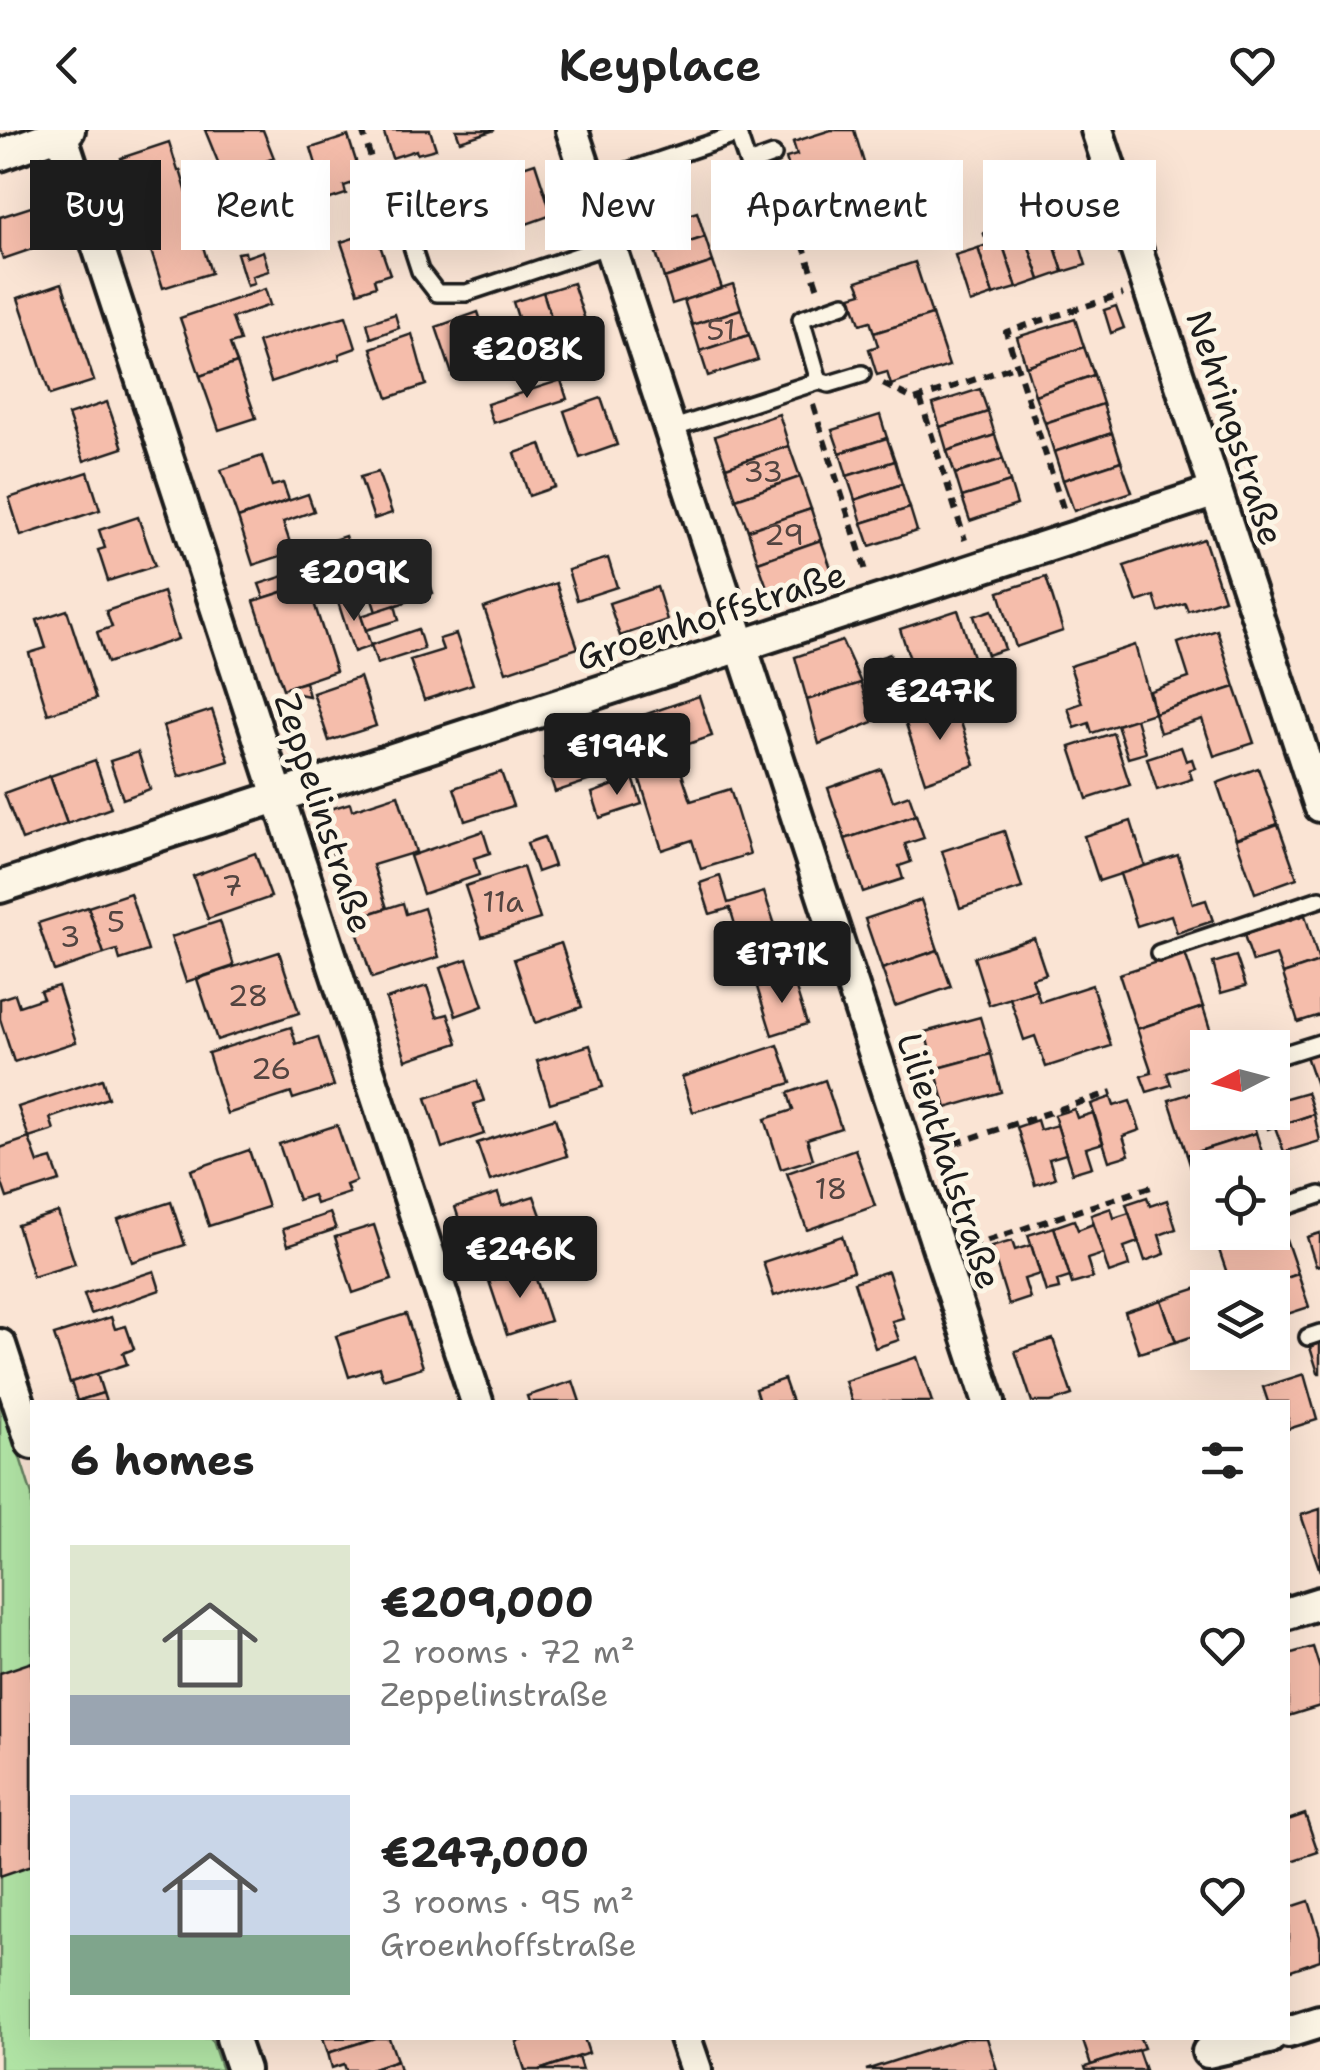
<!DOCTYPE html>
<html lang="en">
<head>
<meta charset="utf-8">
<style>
	:root { --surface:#fff; --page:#f2f2f2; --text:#222; --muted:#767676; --accent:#1c1c1c }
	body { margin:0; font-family:"Shantell Sans",sans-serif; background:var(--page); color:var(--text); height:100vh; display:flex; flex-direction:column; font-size:38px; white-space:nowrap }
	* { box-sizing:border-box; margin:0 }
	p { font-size:32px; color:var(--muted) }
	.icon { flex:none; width:55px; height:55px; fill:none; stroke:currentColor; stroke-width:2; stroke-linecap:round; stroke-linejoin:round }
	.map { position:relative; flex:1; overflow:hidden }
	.sheet { position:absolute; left:30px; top:1270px; width:1260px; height:640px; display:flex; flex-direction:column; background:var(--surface); border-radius:0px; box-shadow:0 10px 40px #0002 }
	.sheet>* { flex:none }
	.guide { position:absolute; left:30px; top:30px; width:1260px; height:90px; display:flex; gap:20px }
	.needle { width:65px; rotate:264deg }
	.controls { position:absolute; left:1190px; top:900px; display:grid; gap:20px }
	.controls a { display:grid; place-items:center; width:100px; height:100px; border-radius:0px; background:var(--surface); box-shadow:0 10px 40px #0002; font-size:50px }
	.price { position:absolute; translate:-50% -85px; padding:0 22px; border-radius:10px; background:var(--accent); color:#fff; font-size:32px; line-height:65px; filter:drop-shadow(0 2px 5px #0008) }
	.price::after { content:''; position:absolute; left:50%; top:60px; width:30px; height:22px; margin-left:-15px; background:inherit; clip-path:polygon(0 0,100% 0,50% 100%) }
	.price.on { background:#222; color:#fff }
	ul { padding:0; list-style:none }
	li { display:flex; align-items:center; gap:30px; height:250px; padding:0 40px }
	li span { display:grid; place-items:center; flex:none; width:280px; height:200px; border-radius:0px; color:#555 }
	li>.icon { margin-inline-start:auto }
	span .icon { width:120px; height:120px; fill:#fffc; stroke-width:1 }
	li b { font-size:42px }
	h2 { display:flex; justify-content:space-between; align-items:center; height:120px; padding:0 40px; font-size:42px }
	.pill { padding:0 35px; border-radius:0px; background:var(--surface); box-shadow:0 10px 40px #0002; font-size:35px; line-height:90px }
	.pill.on { background:var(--accent); color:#fff }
	header { display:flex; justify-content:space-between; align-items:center; height:130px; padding:0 40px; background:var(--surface); font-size:45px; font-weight:600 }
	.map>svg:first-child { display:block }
</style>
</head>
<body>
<header><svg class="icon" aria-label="back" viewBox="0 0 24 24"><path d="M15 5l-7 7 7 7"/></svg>Keyplace<svg class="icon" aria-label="heart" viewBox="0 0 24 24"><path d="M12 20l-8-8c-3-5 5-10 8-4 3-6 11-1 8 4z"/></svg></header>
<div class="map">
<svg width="1320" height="1940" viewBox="0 0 1320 1940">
	<rect width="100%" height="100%" fill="#fae4d4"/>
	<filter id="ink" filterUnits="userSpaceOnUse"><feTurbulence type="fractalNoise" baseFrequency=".01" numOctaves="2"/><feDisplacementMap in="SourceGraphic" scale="20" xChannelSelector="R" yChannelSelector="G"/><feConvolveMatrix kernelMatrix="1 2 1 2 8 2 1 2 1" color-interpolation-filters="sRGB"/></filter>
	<g filter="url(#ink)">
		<polygon fill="#b1e4a5" stroke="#668060" stroke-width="2.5" points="0,1265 32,1365 32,1908 211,1908 222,1940 0,1940"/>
		<g fill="#f5bdab" stroke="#1c1c1c" stroke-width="2.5">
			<polygon points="205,0 263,0 274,28 224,47"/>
			<polygon points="383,0 430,0 436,19 417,24 416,20 392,28"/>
			<polygon points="456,0 495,0 460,11"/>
			<polygon points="831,0 854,0 868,46 809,64 805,51 794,54 786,28 797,25 793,12"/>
			<polygon points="348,6 362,50 344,56 346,64 327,70 311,18"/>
			<polygon points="169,12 178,41 180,40 211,143 163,158 121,28"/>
			<polygon points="535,33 552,85 521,96 504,43"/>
			<polygon points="244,39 251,57 224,68 228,78 233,76 245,108 226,115 203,53"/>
			<polygon points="868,46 884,96 825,115 822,104 811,107 803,80 813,77 809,64"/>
			<polygon points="464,55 480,106 441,118 425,67"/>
			<polygon points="34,76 47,114 3,129 0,119 0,87"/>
			<polygon points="697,82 705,107 656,123 648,97"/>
			<polygon points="1071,87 1086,135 1063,142 1048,95"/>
			<polygon points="1048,95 1063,142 1040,150 1024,102"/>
			<polygon points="375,101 390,144 374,149 376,156 358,162 341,112"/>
			<polygon points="1024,102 1040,150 1017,158 1001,110"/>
			<polygon points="705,107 713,132 664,148 656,123"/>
			<polygon points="1001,110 1017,158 993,165 978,118"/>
			<polygon points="978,118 993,165 970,173 955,125"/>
			<polygon points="263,121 269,141 252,146 254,154 247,156 237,123 245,122 246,127"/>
			<polygon points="713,132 722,158 672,174 664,148"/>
			<polygon points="915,132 932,185 874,203 870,191 860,194 851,166 862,163 857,151"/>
			<polygon points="62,153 94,251 50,265 18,168"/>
			<polygon points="573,153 586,193 556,203 543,162"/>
			<polygon points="733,154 741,179 692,195 684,170"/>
			<polygon points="265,159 270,175 232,188 240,211 230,214 237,233 200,246 180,188"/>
			<polygon points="543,162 556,203 526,213 513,172"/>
			<polygon points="1116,176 1124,198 1111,203 1104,180"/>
			<polygon points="741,179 749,205 700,221 692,195"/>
			<polygon points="478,182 495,233 453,247 436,197"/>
			<polygon points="395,184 399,198 371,208 367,193"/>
			<polygon points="932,185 949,236 891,255 887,242 877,245 869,219 878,216 874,203"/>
			<polygon points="346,186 356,218 339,224 340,229 271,252 258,212"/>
			<polygon points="1075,189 1084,217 1026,236 1017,207"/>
			<polygon points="412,204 426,255 388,268 371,218"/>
			<polygon points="749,205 758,230 708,246 700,221"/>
			<polygon points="1084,217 1094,245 1035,265 1026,236"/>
			<polygon points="237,233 256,288 219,300 200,246"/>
			<polygon points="1094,245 1103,274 1045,293 1035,265"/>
			<polygon points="561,250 567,269 493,293 487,274"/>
			<polygon points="980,259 988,282 940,297 933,274"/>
			<polygon points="601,268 617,315 580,328 564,281"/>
			<polygon points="107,272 123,318 84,331 68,285"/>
			<polygon points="1103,274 1112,303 1054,322 1045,293"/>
			<polygon points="988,282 995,305 947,321 940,297"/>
			<polygon points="779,284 789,316 726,337 715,306"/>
			<polygon points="880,285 887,308 840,323 832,300"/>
			<polygon points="1112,303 1121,331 1063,350 1054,322"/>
			<polygon points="995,305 1003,329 955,344 947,321"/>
			<polygon points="887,308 895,331 847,346 840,323"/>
			<polygon points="541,314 555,357 529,366 515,323"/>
			<polygon points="789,316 800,347 736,369 726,337"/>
			<polygon points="262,326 272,356 283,353 289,370 238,388 221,340"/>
			<polygon points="1003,329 1010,352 962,367 955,344"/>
			<polygon points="895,331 902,354 855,370 847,346"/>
			<polygon points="1121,331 1132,362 1074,381 1063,350"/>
			<polygon points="88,342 100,380 21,406 9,368"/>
			<polygon points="378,342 392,383 374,389 360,347"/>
			<polygon points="800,347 811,379 748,400 736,369"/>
			<polygon points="1010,352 1017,375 970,391 962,367"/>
			<polygon points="902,354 910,378 862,393 855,370"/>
			<polygon points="308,364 314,381 283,392 293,422 253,435 238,388"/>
			<polygon points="910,378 917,401 870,416 862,393"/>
			<polygon points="811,379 821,410 758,432 748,400"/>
			<polygon points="138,387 155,436 108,451 98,420 105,418 99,400"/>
			<polygon points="345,406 351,424 324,433 318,415"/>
			<polygon points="1204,409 1224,469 1188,481 1185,473 1159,482 1154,466 1137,472 1124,436"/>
			<polygon points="821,410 832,441 769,463 758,432"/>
			<polygon points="418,418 433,463 376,482 361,436"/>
			<polygon points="608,428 617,457 577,470 568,440"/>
			<polygon points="287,445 291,459 264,468 259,454"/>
			<polygon points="1046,447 1063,501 1016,517 999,462"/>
			<polygon points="556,453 578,518 506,542 484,478"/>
			<polygon points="308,454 336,541 283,559 254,471"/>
			<polygon points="657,457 667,490 620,506 609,473"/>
			<polygon points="163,462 178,509 107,533 97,502 112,497 106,481"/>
			<polygon points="355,466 371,516 354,522 338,472"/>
			<polygon points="395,475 399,490 366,500 361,486"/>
			<polygon points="67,480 96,569 48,584 29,523 46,518 37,490"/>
			<polygon points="958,480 974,530 916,548 900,499"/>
			<polygon points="992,480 1005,519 987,525 974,486"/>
			<polygon points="418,499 424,519 377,534 371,515"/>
			<polygon points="1217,500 1235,557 1154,583 1150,561 1189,548 1178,513"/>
			<polygon points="456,504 473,554 424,570 410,530 443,520 439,509"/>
			<polygon points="842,511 861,553 807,570 795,527"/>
			<polygon points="1135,515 1154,583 1092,603 1089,593 1075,598 1068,578 1082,573 1070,536"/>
			<polygon points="890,524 900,555 879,561 869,531"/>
			<polygon points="360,547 376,596 329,611 313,563"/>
			<polygon points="305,552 309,566 294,563 291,556"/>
			<polygon points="861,553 873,592 819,614 807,570"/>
			<polygon points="1235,557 1254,613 1214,626 1202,589 1160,603 1154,583"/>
			<polygon points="699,566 712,606 662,623 664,628 641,636 626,591"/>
			<polygon points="955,574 975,635 925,652 905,591"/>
			<polygon points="212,580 229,631 179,647 163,596"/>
			<polygon points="1136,589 1146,623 1128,628 1117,595"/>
			<polygon points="1113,603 1130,655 1087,669 1070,617"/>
			<polygon points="591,612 603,646 555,662 544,628"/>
			<polygon points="1181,617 1186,631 1192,629 1195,638 1189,640 1192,649 1157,660 1147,628"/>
			<polygon points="138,622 150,659 123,669 110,631"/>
			<polygon points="95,630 111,678 67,694 50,646"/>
			<polygon points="679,635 691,671 730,659 750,724 701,739 692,710 662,720 639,647"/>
			<polygon points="1258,638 1278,694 1236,709 1217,653"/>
			<polygon points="881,639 893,671 909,665 916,685 845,709 828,658"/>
			<polygon points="501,642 513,676 465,691 454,658"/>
			<polygon points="50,646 67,694 22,710 4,663"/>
			<polygon points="633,648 642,674 600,688 592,663"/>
			<polygon points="398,665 416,722 373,735 387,778 353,789 320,682 350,673 352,680"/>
			<polygon points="916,685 924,708 905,714 911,732 899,736 903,749 863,762 845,709"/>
			<polygon points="1131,691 1145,736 1099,751 1084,706"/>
			<polygon points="1278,694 1297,748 1255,763 1236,709"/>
			<polygon points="483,701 490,723 474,728 479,745 423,764 410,726"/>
			<polygon points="1004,701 1022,758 960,778 942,721"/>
			<polygon points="544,707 554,736 537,742 527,713"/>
			<polygon points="255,723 271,767 208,789 193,746"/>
			<polygon points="1178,725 1193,774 1206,770 1213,791 1177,803 1171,785 1137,796 1120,744"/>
			<polygon points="523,737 540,789 482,807 465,756"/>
			<polygon points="720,746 728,773 764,762 780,810 743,821 730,778 710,784 700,753"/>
			<polygon points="130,763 148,821 120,830 117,820 104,824 88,777"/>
			<polygon points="921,770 938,820 882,839 865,789"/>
			<polygon points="403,773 406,784 424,778 439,827 372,848 353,789"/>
			<polygon points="88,777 104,824 54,841 38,793"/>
			<polygon points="1305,785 1319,832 1283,844 1276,825 1253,832 1244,805"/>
			<polygon points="220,791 234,836 186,852 171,807"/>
			<polygon points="1034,808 1046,844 1032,848 1036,860 989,875 974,827"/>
			<polygon points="561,813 582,877 535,893 514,829"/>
			<polygon points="938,820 951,857 895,876 882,839"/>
			<polygon points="279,822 299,883 217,910 197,849"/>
			<polygon points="1185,823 1203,877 1137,899 1119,844"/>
			<polygon points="1236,826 1246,856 1221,863 1213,833"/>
			<polygon points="467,829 483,876 456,886 440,838"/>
			<polygon points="1319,832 1320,885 1298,892 1283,844"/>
			<polygon points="792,846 807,894 772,905 757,857"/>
			<polygon points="1092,855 1111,916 1046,937 1035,906 1024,910 1010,868 1036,860 1040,872"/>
			<polygon points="58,856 76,912 14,932 0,889 0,869 15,864 19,876 43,868 40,861"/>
			<polygon points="427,856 437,887 448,884 458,913 406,930 386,869"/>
			<polygon points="1203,877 1216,918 1208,918 1208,929 1167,943 1171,955 1147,962 1141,946 1152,943 1137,899"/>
			<polygon points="980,887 991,924 935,939 925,902"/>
			<polygon points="291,897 296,914 318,907 334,956 293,969 291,963 227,984 208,923"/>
			<polygon points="590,915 603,957 550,973 537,931"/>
			<polygon points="778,915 791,953 693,982 682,947"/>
			<polygon points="1320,921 1320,967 1306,926"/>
			<polygon points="991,924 1001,962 946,978 935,939"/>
			<polygon points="102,949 108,968 50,988 54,1000 29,1008 18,977"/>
			<polygon points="825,950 841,998 807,1009 813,1029 781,1039 765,989 793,980 788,963"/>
			<polygon points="477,951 484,971 474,974 484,1004 442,1018 426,968"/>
			<polygon points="1208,958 1208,982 1250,982 1256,1003 1187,1025 1169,970"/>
			<polygon points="1307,962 1314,984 1268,999 1263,982 1272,982 1272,972"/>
			<polygon points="1111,967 1114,976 1130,971 1140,1000 1123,1006 1129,1025 1109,1031 1091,974"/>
			<polygon points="1074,979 1077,988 1093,983 1103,1013 1086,1018 1092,1037 1072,1043 1054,985"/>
			<polygon points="1314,984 1320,1011 1284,1022 1275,997"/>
			<polygon points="555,988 567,1026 490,1051 477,1013"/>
			<polygon points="1037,990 1040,1000 1057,995 1066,1024 1049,1029 1055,1048 1035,1055 1017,997"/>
			<polygon points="337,995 356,1051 346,1055 349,1063 316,1074 313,1065 298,1070 279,1014"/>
			<polygon points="1256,1003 1267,1038 1208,1038 1208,1078 1204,1079 1187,1025"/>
			<polygon points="29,1008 38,1033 52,1029 60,1051 7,1068 0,1048 0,1018"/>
			<polygon points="855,1019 875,1076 807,1100 787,1043"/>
			<polygon points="249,1020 268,1077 209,1096 191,1040"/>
			<polygon points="498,1063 502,1076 534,1066 543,1091 508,1102 512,1112 471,1126 455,1077"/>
			<polygon points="1147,1067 1150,1076 1167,1070 1176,1099 1159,1105 1165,1124 1145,1131 1126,1074"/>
			<polygon points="171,1072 185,1115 132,1132 118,1089"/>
			<polygon points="1111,1078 1114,1088 1129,1083 1138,1112 1124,1117 1129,1136 1109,1143 1091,1085"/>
			<polygon points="58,1082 75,1134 33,1147 17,1095"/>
			<polygon points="330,1083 336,1099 288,1115 283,1099"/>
			<polygon points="1279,1089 1298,1144 1257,1158 1232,1158 1216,1111 1240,1102 1272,1102 1272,1092"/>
			<polygon points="1074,1090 1078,1100 1093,1094 1103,1124 1087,1129 1093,1148 1072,1154 1054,1097"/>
			<polygon points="374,1095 392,1150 353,1163 335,1107"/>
			<polygon points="1054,1097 1070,1147 1057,1151 1059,1159 1046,1162 1028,1105"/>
			<polygon points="1320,1103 1320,1135 1316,1136 1307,1107"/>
			<polygon points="842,1106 853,1141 774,1166 763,1132"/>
			<polygon points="1012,1111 1015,1120 1031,1115 1040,1144 1024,1149 1030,1168 1009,1175 991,1117"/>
			<polygon points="532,1137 550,1191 507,1205 489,1151"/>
			<polygon points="154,1141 160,1160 91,1184 84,1164"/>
			<polygon points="888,1141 903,1188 892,1191 899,1210 875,1218 854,1152"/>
			<polygon points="1298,1144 1309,1177 1272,1189 1272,1158 1257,1158"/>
			<polygon points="1198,1158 1208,1189 1208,1201 1176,1212 1161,1170"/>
			<polygon points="1161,1170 1176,1212 1139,1223 1125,1182"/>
			<polygon points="406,1184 423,1237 383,1249 379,1237 349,1247 336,1206"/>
			<polygon points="111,1187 115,1199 126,1196 134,1219 123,1223 127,1234 70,1253 54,1205"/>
			<polygon points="1053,1209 1072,1265 1051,1272 1032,1272 1015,1221"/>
			<polygon points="1320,1210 1320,1243 1318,1243 1309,1214"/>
			<polygon points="917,1227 932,1272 852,1272 845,1251"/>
			<polygon points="97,1244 103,1263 77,1271 71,1252"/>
			<polygon points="1304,1244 1317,1290 1288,1299 1288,1272 1268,1272 1263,1257"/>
			<polygon points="784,1249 792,1272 759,1272 755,1259"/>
			<polygon points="573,1251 580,1272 529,1272 527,1266"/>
			<polygon points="103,1263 106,1272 77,1272 77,1271"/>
			<polygon points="1320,1379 1320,1441 1301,1385"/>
			<polygon points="1313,1517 1320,1539 1320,1576 1288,1586 1288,1524"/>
			<polygon points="32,1532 32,1735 0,1746 0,1543"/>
			<polygon points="1305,1684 1318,1722 1288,1732 1288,1690"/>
			<polygon points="1309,1771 1320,1806 1320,1830 1288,1841 1288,1778"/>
			<polygon points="323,1908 375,1908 328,1923"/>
			<polygon points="375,1908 389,1908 397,1930 368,1940 346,1940 344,1934 332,1938 328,1923"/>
			<polygon points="529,1908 584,1908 589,1923 539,1940 525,1940 516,1912"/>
			<polygon points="965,1908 987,1908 997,1940 866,1940"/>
			<polygon points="1082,1908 1140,1908 1144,1918 1091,1935"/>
			<polygon points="1138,1920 1145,1940 1086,1940 1085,1937"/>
			<polygon points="578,1927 582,1940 539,1940"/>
			<polygon points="397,1930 400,1940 368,1940"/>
		</g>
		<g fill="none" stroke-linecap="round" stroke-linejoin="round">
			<defs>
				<g id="service">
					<polyline points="738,4 748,34 773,25"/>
					<polyline points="590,54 738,4 737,0"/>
					<polyline points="393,58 420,141 437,163 466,163 610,115"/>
					<polyline points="819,251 801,189 844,174"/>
					<polyline points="671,299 819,251 829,254 862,244"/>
					<polyline points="1159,823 1320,769"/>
					<polyline points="1272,928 1320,913"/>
					<polyline points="1205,949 1208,948"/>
					<polyline points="1272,1081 1320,1065"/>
					<polyline points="1308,1207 1320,1203"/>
				</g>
				<g id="minor">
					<polyline points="572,0 989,1272"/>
					<polyline points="1097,0 1320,676"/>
					<polyline points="61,4 477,1272"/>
					<polyline points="0,25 69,0"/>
					<polyline points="0,757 1216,361"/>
					<polyline points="0,1215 32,1313"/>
					<polyline points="1288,1483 1320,1473"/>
					<polyline points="1288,1902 1320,1892"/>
					<polyline points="232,1908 243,1940"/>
					<polyline points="685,1908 696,1940"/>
					<polyline points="1208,1922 1269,1908"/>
				</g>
			</defs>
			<use href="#service" stroke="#1c1c1c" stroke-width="22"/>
			<use href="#minor" stroke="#1c1c1c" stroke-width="38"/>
			<g stroke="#1c1c1c" stroke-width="6" stroke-dasharray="10 8" stroke-linecap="butt">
				<polyline points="362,0 377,47"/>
				<polyline points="780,45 819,162"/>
				<polyline points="983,105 1088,71"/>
				<polyline points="883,254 915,270 1017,235"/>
				<polyline points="920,268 965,410"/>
				<polyline points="813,275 867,444"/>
				<polyline points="1063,378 1006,202 1123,164"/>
				<polyline points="938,1019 1112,962"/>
				<polyline points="970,1116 1151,1057"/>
			</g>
			<use href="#service" stroke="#fcf5e5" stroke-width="15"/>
			<use href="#minor" stroke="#fcf5e5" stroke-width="30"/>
		</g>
	</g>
	<g text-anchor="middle" stroke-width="10" stroke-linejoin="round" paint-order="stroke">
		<g font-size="30" fill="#524440">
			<text x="721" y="210">51</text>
			<text x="763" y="352">33</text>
			<text x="784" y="415">29</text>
			<text x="232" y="766">7</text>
			<text x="503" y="782">11a</text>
			<text x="116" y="802">5</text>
			<text x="70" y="817">3</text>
			<text x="248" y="876">28</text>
			<text x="271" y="949">26</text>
			<text x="831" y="1069">18</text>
		</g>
		<g font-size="35" fill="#1c1c1c" stroke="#fcf5e5">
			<text transform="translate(1235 298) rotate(72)" y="12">Nehringstraße</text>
			<text transform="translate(711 486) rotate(-18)" y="12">Groenhoffstraße</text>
			<text transform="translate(324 683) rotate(72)" y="12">Zeppelinstraße</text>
			<text transform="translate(949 1031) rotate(72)" y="12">Lilienthalstraße</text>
		</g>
	</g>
</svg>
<div class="controls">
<a><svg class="needle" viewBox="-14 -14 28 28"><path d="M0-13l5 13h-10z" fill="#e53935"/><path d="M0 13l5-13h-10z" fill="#767676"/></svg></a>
<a><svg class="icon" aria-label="locate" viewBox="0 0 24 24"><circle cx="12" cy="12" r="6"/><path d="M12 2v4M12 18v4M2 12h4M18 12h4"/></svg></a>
<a><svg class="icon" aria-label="layers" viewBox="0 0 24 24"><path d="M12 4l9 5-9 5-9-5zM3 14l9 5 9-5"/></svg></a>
</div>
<b class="price" style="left:527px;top:271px">€208K</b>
<b class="price on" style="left:354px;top:494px">€209K</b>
<b class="price" style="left:940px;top:613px">€247K</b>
<b class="price" style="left:617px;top:668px">€194K</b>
<b class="price" style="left:782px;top:876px">€171K</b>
<b class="price" style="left:520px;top:1171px">€246K</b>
<div class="guide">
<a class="pill on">Buy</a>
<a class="pill">Rent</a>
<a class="pill">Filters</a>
<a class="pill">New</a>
<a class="pill">Apartment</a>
<a class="pill">House</a>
</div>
<section class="sheet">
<h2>6 homes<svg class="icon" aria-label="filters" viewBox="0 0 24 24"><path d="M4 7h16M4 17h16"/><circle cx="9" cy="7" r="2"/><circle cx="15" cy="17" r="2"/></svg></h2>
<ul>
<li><span style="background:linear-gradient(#dfe7d0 75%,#9aa5b1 0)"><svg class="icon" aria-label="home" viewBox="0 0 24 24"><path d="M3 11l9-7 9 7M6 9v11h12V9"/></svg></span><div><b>€209,000</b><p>2 rooms · 72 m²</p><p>Zeppelinstraße</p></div><svg class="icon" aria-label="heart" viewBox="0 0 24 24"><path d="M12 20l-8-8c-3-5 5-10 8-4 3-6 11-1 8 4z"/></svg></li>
<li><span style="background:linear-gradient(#c9d6e8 70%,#7fa58c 0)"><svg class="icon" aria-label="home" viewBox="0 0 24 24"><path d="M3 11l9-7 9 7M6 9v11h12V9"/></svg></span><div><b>€247,000</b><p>3 rooms · 95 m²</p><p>Groenhoffstraße</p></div><svg class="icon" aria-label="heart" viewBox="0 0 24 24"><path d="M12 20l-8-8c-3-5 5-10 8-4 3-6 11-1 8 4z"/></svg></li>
</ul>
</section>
</div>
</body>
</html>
